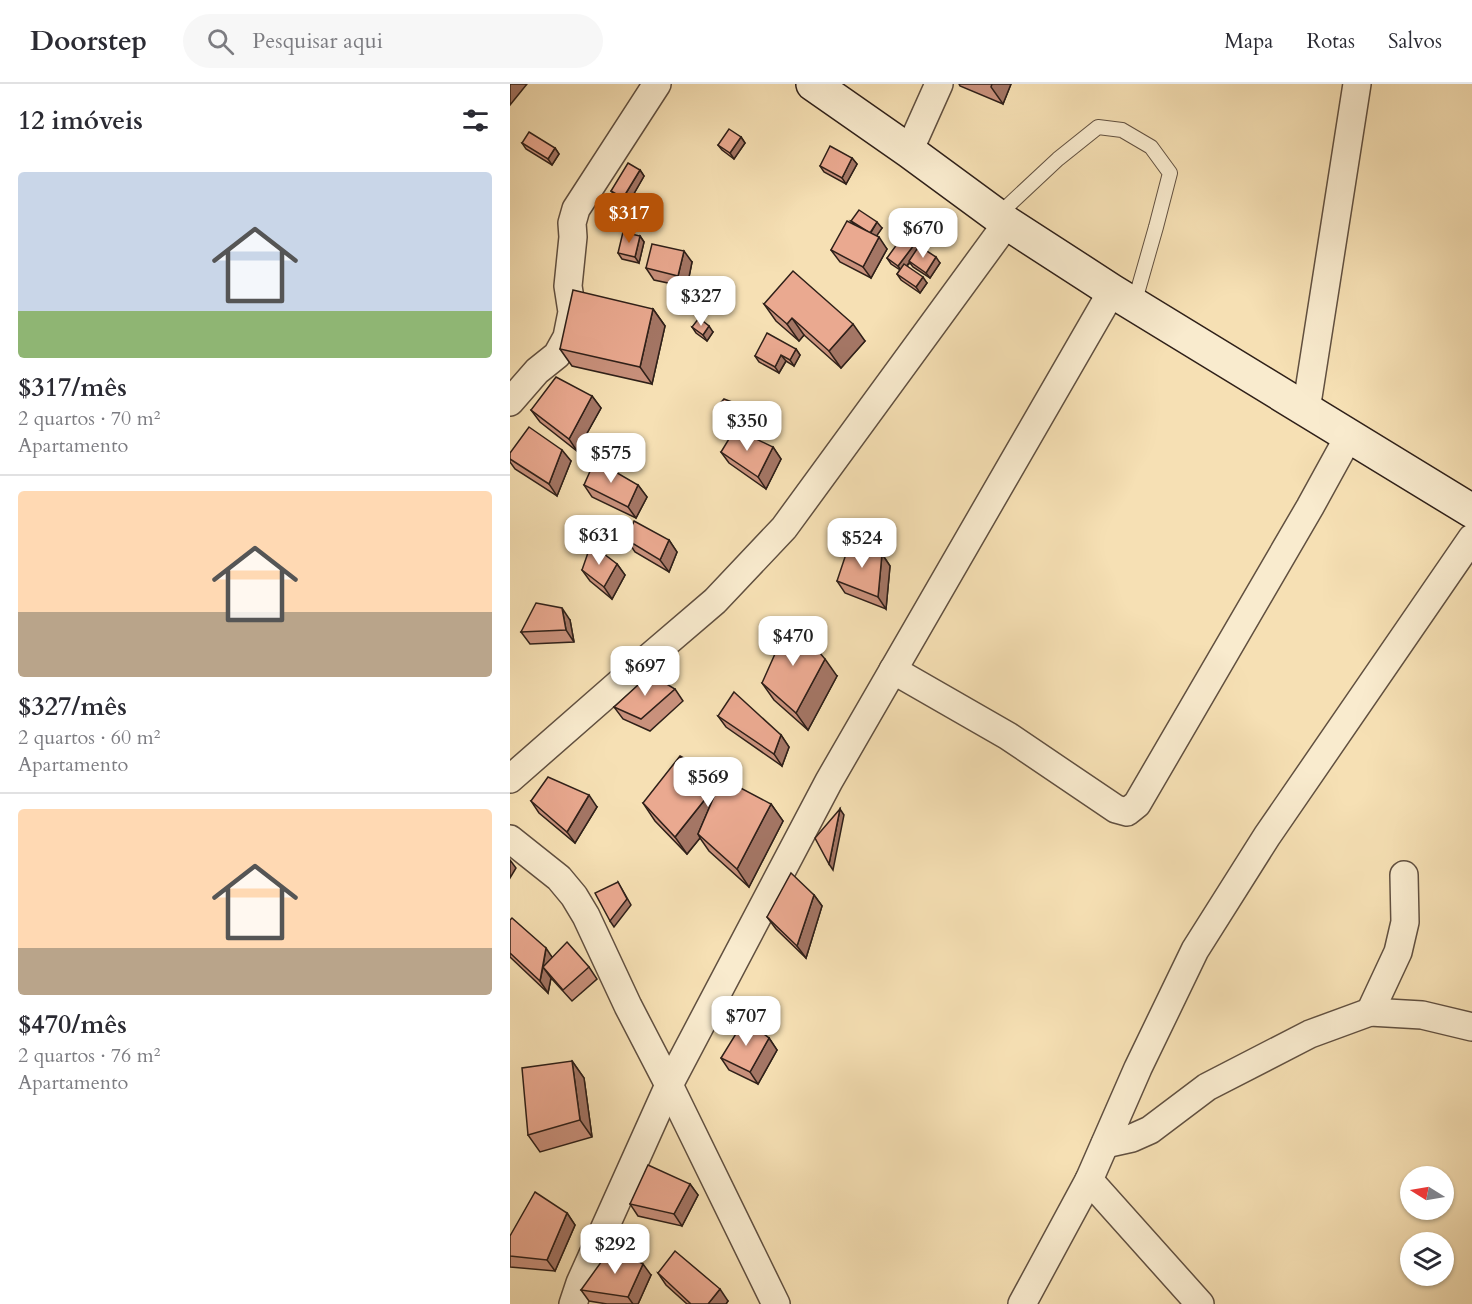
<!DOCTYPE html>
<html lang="pt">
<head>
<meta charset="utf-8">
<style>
	:root { --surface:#fff; --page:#f7f7f7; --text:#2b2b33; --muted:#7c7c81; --line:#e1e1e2; --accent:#b45309 }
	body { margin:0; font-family:Cardo,serif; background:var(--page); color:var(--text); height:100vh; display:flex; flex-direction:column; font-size:22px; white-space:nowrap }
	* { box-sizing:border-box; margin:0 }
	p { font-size:20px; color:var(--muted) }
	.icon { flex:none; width:33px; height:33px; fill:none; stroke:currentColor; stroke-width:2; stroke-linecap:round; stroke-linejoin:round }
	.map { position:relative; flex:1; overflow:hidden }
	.sheet { display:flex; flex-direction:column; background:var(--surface); width:510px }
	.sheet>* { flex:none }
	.needle { width:39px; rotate:281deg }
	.controls { position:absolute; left:890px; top:1082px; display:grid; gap:12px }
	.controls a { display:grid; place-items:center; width:54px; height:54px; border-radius:50%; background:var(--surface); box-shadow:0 2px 4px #0004; font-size:30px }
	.price { position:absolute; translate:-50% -51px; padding:0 14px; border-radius:12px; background:#fff; color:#222; font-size:20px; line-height:39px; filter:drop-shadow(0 2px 3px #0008) }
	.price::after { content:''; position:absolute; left:50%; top:36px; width:18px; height:14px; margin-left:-9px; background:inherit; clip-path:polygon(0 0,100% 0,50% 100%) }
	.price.active { background:var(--accent); color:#fff }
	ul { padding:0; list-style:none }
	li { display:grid; align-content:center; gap:12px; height:318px; padding:0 18px }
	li+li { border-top:2px solid var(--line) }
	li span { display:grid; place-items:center; height:186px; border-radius:6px; color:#555 }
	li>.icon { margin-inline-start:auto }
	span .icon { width:108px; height:108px; fill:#fffc; stroke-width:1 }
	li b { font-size:26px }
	h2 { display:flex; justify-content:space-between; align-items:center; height:72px; padding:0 18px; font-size:26px }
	header { display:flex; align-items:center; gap:36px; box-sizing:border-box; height:84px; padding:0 30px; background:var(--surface); border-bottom:2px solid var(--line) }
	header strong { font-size:28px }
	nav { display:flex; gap:33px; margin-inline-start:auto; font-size:21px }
	.search { width:420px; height:54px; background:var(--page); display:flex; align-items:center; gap:15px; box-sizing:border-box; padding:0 21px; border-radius:33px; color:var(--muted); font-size:22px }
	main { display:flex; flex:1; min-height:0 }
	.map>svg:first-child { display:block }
</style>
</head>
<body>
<header>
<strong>Doorstep</strong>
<div class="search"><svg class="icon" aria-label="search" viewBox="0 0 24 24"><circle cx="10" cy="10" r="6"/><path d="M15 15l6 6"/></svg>Pesquisar aqui</div>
<nav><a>Mapa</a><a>Rotas</a><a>Salvos</a></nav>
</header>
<main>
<section class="sheet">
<h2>12 imóveis<svg class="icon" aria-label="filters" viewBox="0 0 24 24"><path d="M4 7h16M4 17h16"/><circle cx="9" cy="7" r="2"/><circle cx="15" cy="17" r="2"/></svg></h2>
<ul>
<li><span style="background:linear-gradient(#c9d6e8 75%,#8fb573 0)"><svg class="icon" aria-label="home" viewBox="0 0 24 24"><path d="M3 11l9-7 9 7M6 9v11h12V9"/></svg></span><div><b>$317/mês</b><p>2 quartos · 70 m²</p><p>Apartamento</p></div></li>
<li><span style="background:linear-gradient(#ffd9b3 65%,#b9a48a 0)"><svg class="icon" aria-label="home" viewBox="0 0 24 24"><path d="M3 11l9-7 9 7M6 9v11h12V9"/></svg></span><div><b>$327/mês</b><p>2 quartos · 60 m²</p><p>Apartamento</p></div></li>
<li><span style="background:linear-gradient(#ffd9b3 75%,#b9a48a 0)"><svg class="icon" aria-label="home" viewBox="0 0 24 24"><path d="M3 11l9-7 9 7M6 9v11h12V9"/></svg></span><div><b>$470/mês</b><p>2 quartos · 76 m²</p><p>Apartamento</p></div></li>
</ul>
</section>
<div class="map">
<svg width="962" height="1220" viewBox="0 0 962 1220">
	<rect width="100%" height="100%" fill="#f6e0b4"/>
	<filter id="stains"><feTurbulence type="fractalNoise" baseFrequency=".00333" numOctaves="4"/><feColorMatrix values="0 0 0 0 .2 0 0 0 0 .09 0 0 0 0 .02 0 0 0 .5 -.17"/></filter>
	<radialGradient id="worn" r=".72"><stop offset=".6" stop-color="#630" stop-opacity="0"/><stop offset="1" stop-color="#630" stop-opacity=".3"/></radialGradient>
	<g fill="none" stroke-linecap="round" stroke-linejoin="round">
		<defs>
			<polyline id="lane" points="487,132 548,75 588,43 612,46 641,63 660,89 646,143 624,220"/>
			<g id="street">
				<polyline points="399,67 429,0"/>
				<polyline points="0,318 27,287 47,271 57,253 62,228 58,202 63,153 62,139 66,125 147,0"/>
				<polyline points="796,326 847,0"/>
				<polyline points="383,586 498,652 606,725 617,728 627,720 800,423 839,352"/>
				<polyline points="0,695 129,582 205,517 274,444 497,139"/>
				<polyline points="0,755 49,794 64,812 76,832 118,922 159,1001 266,1220"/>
				<polyline points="860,928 888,868 895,838 894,791"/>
				<polyline points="595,1060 622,1054 640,1046 697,1003 800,950 860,928 912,931 962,943"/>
				<polyline points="579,1096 690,1220"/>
				<polyline points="63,1220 70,1199 159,1001 319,697 602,207"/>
				<polyline points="512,1220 579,1096 628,984 685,866 757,752 962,454"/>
			</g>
			<polyline id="secondary" points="303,0 399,67 497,139 602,207 962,427"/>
		</defs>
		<use href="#lane" stroke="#615040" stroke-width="16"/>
		<use href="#street" stroke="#615040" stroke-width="30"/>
		<use href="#secondary" stroke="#2f2019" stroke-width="36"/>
		<use href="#lane" stroke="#f9ebce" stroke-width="14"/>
		<use href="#street" stroke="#f9ebce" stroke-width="27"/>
		<use href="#secondary" stroke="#f9ebce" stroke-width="33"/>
	</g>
	<g fill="#c9917c" stroke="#2f2019" stroke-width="1.5">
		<polygon points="449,0 501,0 493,20 450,2"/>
		<polygon points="231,53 235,59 224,75 212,66 208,61"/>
		<polygon points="12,59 45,64 49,70 42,81 16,65"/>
		<polygon points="342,74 347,80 336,100 314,88 310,82"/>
		<polygon points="130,86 134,92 118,120 106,112 101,107"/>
		<polygon points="341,137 372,144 366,152 377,165 361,194 330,178 321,166 344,140"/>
		<polygon points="130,152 134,158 129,179 112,175 108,169"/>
		<polygon points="414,159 411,163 430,179 420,194 403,183 400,179 397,182 417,199 410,209 391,196 387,190 390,186 381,180 377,174"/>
		<polygon points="182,178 177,203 144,196 136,184"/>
		<polygon points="254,220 355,257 331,284 294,251 289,257 266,237"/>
		<polygon points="143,225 155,242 142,300 62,282 50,265"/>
		<polygon points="182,243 203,248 197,257 186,249"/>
		<polygon points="286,265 290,271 284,282 276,277 269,289 249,278 245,272"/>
		<polygon points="82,312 91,324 67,367 30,338 21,326"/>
		<polygon points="238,324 242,330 235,345 209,331 205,325"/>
		<polygon points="263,363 271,375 256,405 219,379 211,368"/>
		<polygon points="0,369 61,377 47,412 5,385 0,378"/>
		<polygon points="74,401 128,401 137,413 126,434 82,413"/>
		<polygon points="117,456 159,456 167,468 159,488 125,468"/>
		<polygon points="372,470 380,482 376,525 335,509 327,497"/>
		<polygon points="107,480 115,491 102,515 80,497 72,486"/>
		<polygon points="60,536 64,558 20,560 11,548"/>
		<polygon points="327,592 298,646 264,616 252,599"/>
		<polygon points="165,605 173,617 140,647 113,635 104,623"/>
		<polygon points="208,632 271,651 279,663 272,682 216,643"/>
		<polygon points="21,717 87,723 65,759 29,729"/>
		<polygon points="133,719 261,720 273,737 239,803 199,767 190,754 177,770 145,737"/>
		<polygon points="304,811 312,822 296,874 266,845 257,833"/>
		<polygon points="0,836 42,873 79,883 87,895 62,917 41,894 38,909 0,873"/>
		<polygon points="259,954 267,966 248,1000 219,986 211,974"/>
		<polygon points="62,977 74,994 82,1053 30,1068 18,1051"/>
		<polygon points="180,1100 188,1111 172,1142 128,1132 120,1120"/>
		<polygon points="57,1129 65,1141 45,1187 0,1183 0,1152"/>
		<polygon points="148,1189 218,1217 216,1220 177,1220 156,1201"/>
		<polygon points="141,1191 128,1220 97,1220 79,1217 71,1206"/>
	</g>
	<g fill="#a47665" stroke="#2f2019" stroke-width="1.5">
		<polygon points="0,0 17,0 0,21"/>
		<polygon points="482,0 501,0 493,20 481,3"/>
		<polygon points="231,53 235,59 224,75 220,69"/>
		<polygon points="45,64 49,70 42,81 38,75"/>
		<polygon points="342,74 347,80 336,100 332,94"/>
		<polygon points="130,86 134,92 118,120 113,114"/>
		<polygon points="367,138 372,144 364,156 360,150"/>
		<polygon points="130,152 134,158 129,179 125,173"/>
		<polygon points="369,153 377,165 361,194 353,183"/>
		<polygon points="410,153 414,159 392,188 388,182"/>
		<polygon points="174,167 182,178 177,203 168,192"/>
		<polygon points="426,173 430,179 420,194 416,189"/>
		<polygon points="413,193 417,199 410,209 406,203"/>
		<polygon points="143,225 155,242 142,300 130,283"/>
		<polygon points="282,234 294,251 289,257 277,240"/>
		<polygon points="343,240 355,257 331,284 319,267"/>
		<polygon points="199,242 203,248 197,257 193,251"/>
		<polygon points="286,265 290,271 284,282 280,276"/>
		<polygon points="271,271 276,277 269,289 265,283"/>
		<polygon points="82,312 91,324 67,367 59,355"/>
		<polygon points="238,324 242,330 235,345 231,339"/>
		<polygon points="263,363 271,375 256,405 248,393"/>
		<polygon points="52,366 61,377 47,412 39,400"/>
		<polygon points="128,401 137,413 126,434 118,423"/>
		<polygon points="159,456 167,468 159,488 150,476"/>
		<polygon points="372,470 380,482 376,525 368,513"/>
		<polygon points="107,480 115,491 102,515 94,503"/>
		<polygon points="52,524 60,536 64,558 56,546"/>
		<polygon points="315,575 327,592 298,646 286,629"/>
		<polygon points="271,651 279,663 272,682 264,670"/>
		<polygon points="212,694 188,750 190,754 177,770 165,753"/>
		<polygon points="79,711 87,723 65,759 57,748"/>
		<polygon points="261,720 273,737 239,803 227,785"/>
		<polygon points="330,725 334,731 323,786 319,780"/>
		<polygon points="0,776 6,784 0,794"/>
		<polygon points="108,798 121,821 104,843 100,837"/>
		<polygon points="304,811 312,822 296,874 287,862"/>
		<polygon points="36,864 44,876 33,883"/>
		<polygon points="33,883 41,894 38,909 30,897"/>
		<polygon points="259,954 267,966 248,1000 240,988"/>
		<polygon points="62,977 74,994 82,1053 70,1036"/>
		<polygon points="180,1100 188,1111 172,1142 164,1130"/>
		<polygon points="57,1129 65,1141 45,1187 37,1176"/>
		<polygon points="133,1180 141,1191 128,1220 123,1220 118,1213"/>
		<polygon points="210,1205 218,1217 216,1220 198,1220"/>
	</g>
	<g fill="#eaa990" stroke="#2f2019" stroke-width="1.5">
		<polygon points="219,45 231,53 220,69 208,61"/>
		<polygon points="19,48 45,64 38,75 12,59"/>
		<polygon points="320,62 342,74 332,94 310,82"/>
		<polygon points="118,79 130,86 113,114 101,107"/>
		<polygon points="349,126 367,138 360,149 341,137"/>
		<polygon points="337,137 369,153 353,183 321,166"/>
		<polygon points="398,145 410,153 388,182 377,174"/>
		<polygon points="113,148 130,152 125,173 108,169"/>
		<polygon points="142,160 174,167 168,192 136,184"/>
		<polygon points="409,162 426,173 416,189 399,177"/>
		<polygon points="394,180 413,193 406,203 387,190"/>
		<polygon points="283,187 343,240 319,267 282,234 277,240 254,220"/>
		<polygon points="63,206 143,225 130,283 50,265"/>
		<polygon points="189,234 199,242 193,251 182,243"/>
		<polygon points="257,249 286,265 280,276 271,271 265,283 245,272"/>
		<polygon points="46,293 82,312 59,355 21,326"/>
		<polygon points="214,315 238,324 231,339 205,325"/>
		<polygon points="19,343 52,366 39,400 0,375 0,369"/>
		<polygon points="225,345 263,363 248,393 211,368"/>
		<polygon points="85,376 128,401 118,423 74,401"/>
		<polygon points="124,437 159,456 150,476 117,456"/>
		<polygon points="341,455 372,470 368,513 327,497"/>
		<polygon points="81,460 107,480 94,503 72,486"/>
		<polygon points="26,519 52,524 56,546 11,548"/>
		<polygon points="281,534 315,575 286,629 252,599"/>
		<polygon points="140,590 165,605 131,635 104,623"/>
		<polygon points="224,608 271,651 264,670 208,632"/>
		<polygon points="170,672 261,720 227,785 188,750 212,694 165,753 133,719"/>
		<polygon points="38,693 79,711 57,748 21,717"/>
		<polygon points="330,725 319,780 305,754"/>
		<polygon points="281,789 304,811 287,862 257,833"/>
		<polygon points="108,798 117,815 100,837 85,809"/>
		<polygon points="2,834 36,864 30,897 0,869 0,836"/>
		<polygon points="57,858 79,883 53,906 33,883"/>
		<polygon points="235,935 259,954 240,988 211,974"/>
		<polygon points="62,977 70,1036 18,1051 12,984"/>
		<polygon points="138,1081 180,1100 164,1130 120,1120"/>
		<polygon points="25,1108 57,1129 37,1176 0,1172 0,1152"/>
		<polygon points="102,1163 133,1180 118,1213 71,1206"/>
		<polygon points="165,1167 210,1205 198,1220 181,1220 148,1189"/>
	</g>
	<rect width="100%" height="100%" filter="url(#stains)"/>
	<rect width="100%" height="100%" fill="url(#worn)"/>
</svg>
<div class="controls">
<a><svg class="needle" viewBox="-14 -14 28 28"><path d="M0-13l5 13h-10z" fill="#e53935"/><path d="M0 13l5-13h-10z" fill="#7c7c81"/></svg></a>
<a><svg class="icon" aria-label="layers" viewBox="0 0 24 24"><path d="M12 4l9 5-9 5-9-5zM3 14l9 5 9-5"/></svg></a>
</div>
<b class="price active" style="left:119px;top:160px">$317</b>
<b class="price" style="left:413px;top:175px">$670</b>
<b class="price" style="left:191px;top:243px">$327</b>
<b class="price" style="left:237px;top:368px">$350</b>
<b class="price" style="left:101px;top:400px">$575</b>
<b class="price" style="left:89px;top:482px">$631</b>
<b class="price" style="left:352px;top:485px">$524</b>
<b class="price" style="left:283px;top:583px">$470</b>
<b class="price" style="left:135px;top:613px">$697</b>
<b class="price" style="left:198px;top:724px">$569</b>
<b class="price" style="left:236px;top:963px">$707</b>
<b class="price" style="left:105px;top:1191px">$292</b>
</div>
</main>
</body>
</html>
